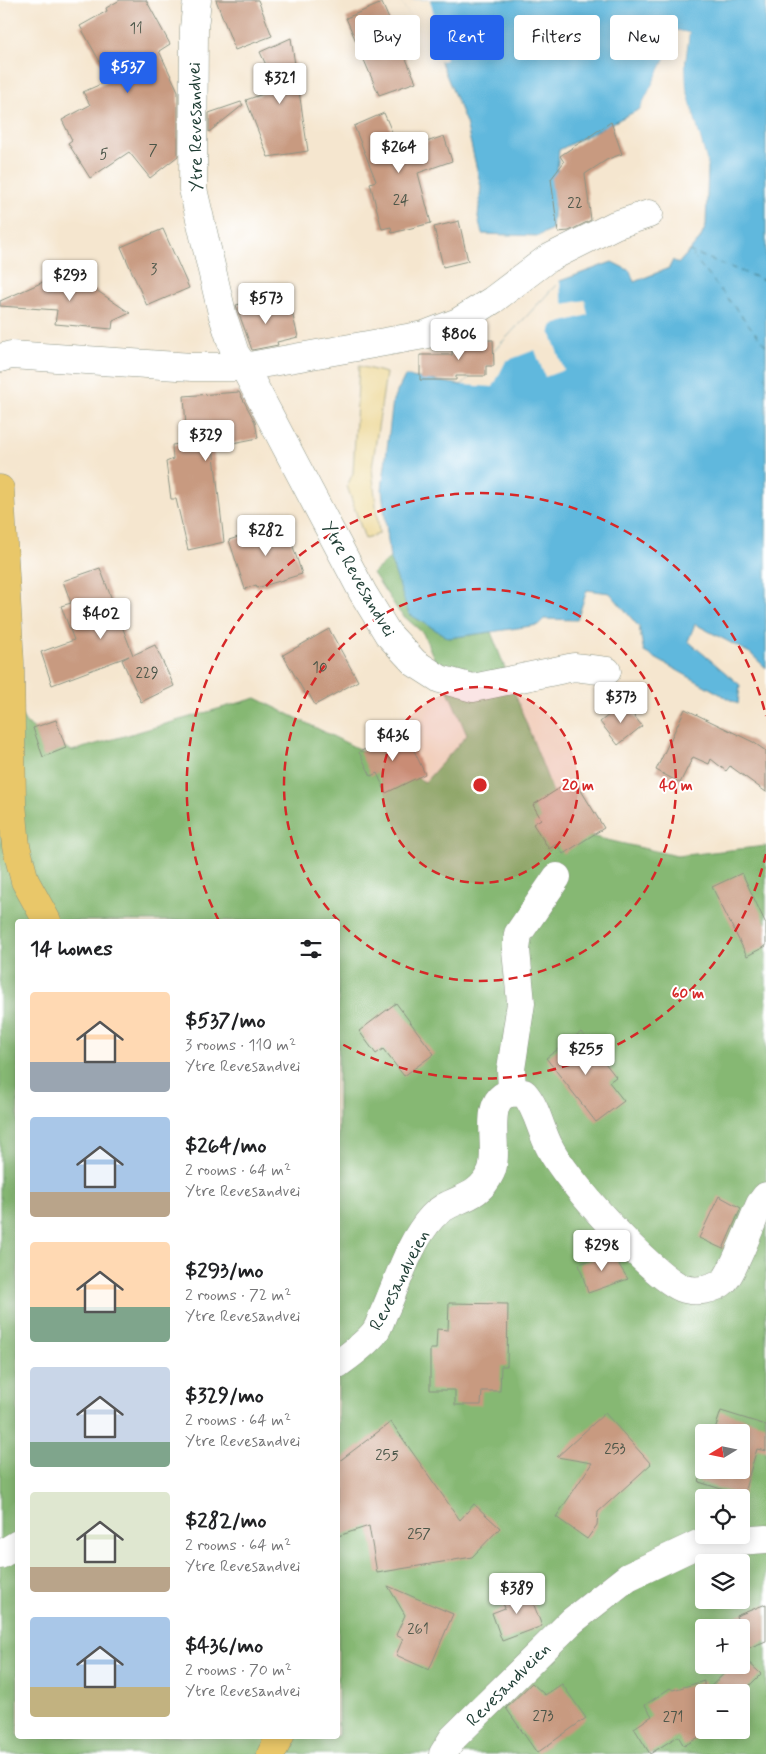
<!DOCTYPE html>
<html lang="en">
<head>
<meta charset="utf-8">
<style>
	:root { --surface:#fff; --page:#f6f6f6; --text:#202124; --muted:#757577; --accent:#2563eb }
	body { margin:0; font-family:Mynerve,sans-serif; background:var(--page); color:var(--text); height:100vh; display:flex; flex-direction:column; font-size:19px; white-space:nowrap }
	* { box-sizing:border-box; margin:0 }
	p { font-size:16px; color:var(--muted) }
	.icon { flex:none; width:28px; height:28px; fill:none; stroke:currentColor; stroke-width:2; stroke-linecap:round; stroke-linejoin:round }
	.map { position:relative; flex:1; overflow:hidden }
	.side { position:absolute; left:15px; top:919px; width:325px; height:820px; display:flex; flex-direction:column; background:var(--surface); border-radius:5px; box-shadow:0 2px 12px #0003 }
	.side>* { flex:none }
	.top-card { position:absolute; left:355px; top:15px; width:335px; height:45px; display:flex; gap:10px }
	.needle { width:32px; rotate:260deg }
	.tools { position:absolute; left:695px; top:1424px; display:grid; gap:10px }
	.tools a { display:grid; place-items:center; width:55px; height:55px; border-radius:5px; background:var(--surface); box-shadow:0 2px 12px #0003; font-size:25px }
	.price { position:absolute; translate:-50% -42px; padding:0 11px; border-radius:5px; background:#fff; color:#222; font-size:16px; line-height:32px; filter:drop-shadow(0 1px 2px #0008) }
	.price::after { content:''; position:absolute; left:50%; top:30px; width:15px; height:11px; margin-left:-8px; background:inherit; clip-path:polygon(0 0,100% 0,50% 100%) }
	.price.active { background:var(--accent); color:#fff }
	ul { padding:0; list-style:none }
	li { display:flex; align-items:center; gap:15px; height:125px; padding:0 15px }
	li span { display:grid; place-items:center; flex:none; width:140px; height:100px; border-radius:5px; color:#555 }
	li>.icon { margin-inline-start:auto }
	span .icon { width:60px; height:60px; fill:#fffc; stroke-width:1 }
	li b { font-size:21px }
	h2 { display:flex; justify-content:space-between; align-items:center; height:60px; padding:0 15px; font-size:21px }
	.tag { padding:0 18px; border-radius:5px; background:var(--surface); box-shadow:0 2px 12px #0003; font-size:18px; line-height:45px }
	.tag.active { background:var(--accent); color:#fff }
	.map>svg:first-child { display:block }
</style>
</head>
<body>
<div class="map">
<svg width="766" height="1754" viewBox="0 0 766 1754">
	<rect width="100%" height="100%" fill="#fff"/>
	<filter id="ink" filterUnits="userSpaceOnUse"><feTurbulence type="fractalNoise" baseFrequency=".02" numOctaves="2"/><feDisplacementMap in="SourceGraphic" scale="10" xChannelSelector="R" yChannelSelector="G"/><feConvolveMatrix kernelMatrix="1 2 1 2 8 2 1 2 1" color-interpolation-filters="sRGB"/></filter>
	<filter id="wash" filterUnits="userSpaceOnUse"><feTurbulence type="fractalNoise" baseFrequency=".0096" numOctaves="4" result="noise"/><feDisplacementMap in="SourceGraphic" scale="20" xChannelSelector="R" yChannelSelector="G"/><feGaussianBlur stdDeviation="1.12" result="paint"/><feColorMatrix in="noise" values="0 0 0 0 0 0 0 0 0 0 0 0 0 0 0 0 0 1.4 0 .05"/><feComposite in="paint" operator="in"/></filter>
	<g filter="url(#wash)">
		<rect width="100%" height="100%" fill="#f5e6cf"/>
		<path fill="#86b873" stroke="#527a54" fill-rule="evenodd" d="M390,558L410,614L449,638L491,632L568,831L677,856L766,846V1754H0V683L27,724L72,751L256,698L425,782L467,735L423,633L400,613L373,573ZM18,921H338V1736H18ZM704,1432H741V1470H704ZM704,1498H741V1535H704ZM704,1562H741V1600H704ZM704,1628H741V1665H704ZM704,1692H741V1730H704Z"/>
		<polygon fill="#eeda9e" stroke="#868c69" points="359,366 386,373 372,468 379,534 365,539 347,486 353,473"/>
		<polygon fill="#60b8dd" stroke="#407a88" points="400,0 766,0 766,668 750,653 695,624 688,641 740,685 738,704 644,652 639,627 610,593 587,590 577,620 544,619 538,625 449,638 409,614 390,558 382,490 393,400 405,376 462,385 560,281 612,262 630,271 634,282 669,268 673,260 678,264 700,239 706,226 708,166 686,88 685,65 689,33 670,29 665,59 640,109 559,150 552,229 538,236 482,234 478,217 481,187 466,123 440,60"/>
		<g fill="#f5e6cf">
			<polygon points="400,0 430,0 446,60 439,61 439,65"/>
			<polygon points="669,29 689,33 685,62 686,88 708,166 705,166 683,88 683,65 686,35 671,32 667,60 642,110 640,109 665,59"/>
			<polygon points="560,281 561,295 564,304 585,300 588,315 553,325 550,332 564,370 545,377 535,350 506,361 493,387 462,385"/>
		</g>
		<g fill="none" stroke-linecap="round" stroke-linejoin="round">
			<polyline stroke="#326267" stroke-width="1" stroke-dasharray="6 5" stroke-linecap="butt" points="766,281 689,251 766,346"/>
		</g>
		<g id="blocks">
			<g fill="#c89a80">
				<polygon points="120,0 146,0 170,44 159,51 178,91 178,156 150,178 129,152 90,178 68,143 72,140 62,120 90,105 83,92 110,80 80,26 107,11 106,8"/>
				<polygon points="216,0 258,0 272,36 235,50"/>
				<polygon points="382,3 416,82 379,95 346,18"/>
				<polygon points="291,38 308,151 268,157 246,100 277,89 260,52"/>
				<polygon points="241,102 243,105 209,132 209,113"/>
				<polygon points="384,113 400,151 444,136 452,161 418,173 431,223 392,233 391,227 382,229 370,183 376,181 354,126"/>
				<polygon points="611,122 622,154 608,159 585,174 591,220 569,231 558,232 551,179 564,162 560,156"/>
				<polygon points="459,221 468,261 443,267 434,227"/>
				<polygon points="163,229 189,288 147,306 121,247"/>
				<polygon points="68,271 130,313 113,321 112,329 55,324 57,310 0,306 0,301"/>
				<polygon points="264,299 266,309 269,308 271,312 291,308 298,337 277,342 278,345 252,350 236,305"/>
				<polygon points="493,340 494,366 486,366 486,376 456,376 456,380 420,380 420,355 452,355 453,341"/>
				<polygon points="239,392 255,422 258,438 213,447 224,542 188,550 176,499 171,499 166,462 173,459 172,445 187,443 184,396"/>
				<polygon points="285,522 302,574 257,588 256,585 245,589 229,540"/>
				<polygon points="100,568 133,655 155,645 174,686 141,702 122,660 129,656 52,685 41,652 74,640 61,606 71,603 63,581"/>
				<polygon points="329,629 358,681 315,705 309,694 306,695 283,655"/>
				<polygon points="624,703 642,726 618,745 600,722"/>
				<polygon points="685,709 753,742 766,751 766,792 730,766 726,771 711,759 709,764 693,757 680,783 656,770"/>
				<polygon points="56,720 66,748 43,757 33,728"/>
				<polygon points="405,731 425,774 386,793 377,773 371,776 359,752"/>
				<polygon points="574,779 604,828 563,854 557,844 549,849 533,824 541,819 533,805"/>
				<polygon points="742,873 766,924 766,946 747,956 712,887"/>
				<polygon points="396,1003 434,1054 404,1076 383,1049 376,1054 359,1031"/>
				<polygon points="581,1032 616,1077 609,1082 624,1101 596,1122 546,1058"/>
				<polygon points="719,1196 741,1208 723,1249 699,1238"/>
				<polygon points="609,1249 628,1279 588,1293 579,1264 591,1260"/>
				<polygon points="449,1303 508,1304 507,1366 501,1366 500,1391 482,1391 481,1405 455,1405 455,1390 430,1390 430,1349 436,1349 437,1329 448,1330"/>
				<polygon points="721,1411 766,1425 766,1451 757,1449 743,1496 699,1482 704,1466 704,1470 741,1470 741,1432 714,1432"/>
				<polygon points="605,1413 651,1464 598,1512 597,1525 587,1539 556,1517 592,1463 557,1457"/>
				<polygon points="391,1422 460,1520 474,1504 500,1528 472,1557 377,1573 369,1526 338,1536 338,1462"/>
				<polygon points="388,1586 453,1614 429,1670 396,1655 403,1639 396,1635 405,1615"/>
				<polygon points="527,1587 542,1626 502,1641 492,1613 505,1608 500,1597"/>
				<polygon points="766,1604 766,1641 741,1651 741,1628 736,1616"/>
				<polygon points="742,1656 761,1674 743,1692 705,1692 733,1665 741,1665"/>
				<polygon points="704,1681 704,1734 684,1746 678,1736 650,1754 634,1728 652,1716 645,1705 670,1688 673,1690"/>
				<polygon points="532,1683 545,1695 562,1684 586,1718 537,1753 506,1708"/>
			</g>
		</g>
	</g>
	<g filter="url(#ink)">
		<use href="#blocks" fill-opacity="0" stroke="#8a9282" stroke-width="1"/>
		<g fill="none" stroke-linecap="round" stroke-linejoin="round">
			<defs>
				<g id="minor">
					<polyline points="197,0 194,28 193,189 222,313 235,353 244,367 363,593 388,634 415,663 440,679 473,688 574,667 607,671"/>
					<polyline points="0,358 11,355 192,367 244,367 424,335 458,322 493,300 547,259 615,225 649,214"/>
					<polyline points="512,1091 511,1069 521,1003 516,950 518,934 557,877"/>
					<path d="M338,1364C350,1355 366,1344 375,1332C380,1325 382,1315 386,1308C399,1278 410,1241 432,1217C451,1196 477,1203 491,1172C502,1147 475,1086 524,1093C538,1109 540,1130 550,1148C566,1180 650,1274 682,1288C695,1293 715,1290 725,1280C734,1270 753,1219 760,1204L766,1196"/>
					<polyline points="0,1555 18,1544"/>
					<polyline points="443,1754 453,1738 572,1621 628,1577 698,1544 766,1539"/>
				</g>
				<g id="major">
					<polyline points="0,489 10,662 12,804 16,846 25,881 47,921"/>
					<polyline points="271,1754 280,1736"/>
				</g>
			</defs>
			<use href="#minor" stroke="#8a9282" stroke-width="29"/>
			<use href="#major" stroke="#8a9282" stroke-width="29"/>
			<use href="#minor" stroke="#fff" stroke-width="28"/>
			<use href="#major" stroke="#e9c769" stroke-width="28"/>
		</g>
	</g>
	<circle cx="480" cy="785" r="98" fill="#d62828" fill-opacity=".12"/>
	<g fill="none" stroke="#d62828" stroke-width="2.5" stroke-dasharray="9 6">
		<circle cx="480" cy="785" r="98"/>
		<circle cx="480" cy="785" r="196"/>
		<path d="M766 854A294 294 0 0 1 340 1043M219 921A294 294 0 1 1 766 716"/>
	</g>
	<g text-anchor="middle" stroke-width="4" stroke-linejoin="round" paint-order="stroke">
		<g font-size="15" fill="#495447">
			<text x="136" y="33">11</text>
			<text x="153" y="155">7</text>
			<text x="104" y="159">5</text>
			<text x="401" y="205">24</text>
			<text x="575" y="208">22</text>
			<text x="154" y="274">3</text>
			<text x="320" y="672">10</text>
			<text x="147" y="678">229</text>
			<text x="615" y="1454">253</text>
			<text x="387" y="1460">255</text>
			<text x="419" y="1539">257</text>
			<text x="418" y="1634">261</text>
			<text x="543" y="1721">273</text>
			<text x="673" y="1722">271</text>
		</g>
		<g font-size="18" fill="#1f3d34" stroke="#fff">
			<text transform="translate(195 127) rotate(-91)" y="6">Ytre Revesandvei</text>
			<text transform="translate(359 579) rotate(60)" y="6">Ytre Revesandvei</text>
			<text transform="translate(399 1280) rotate(-63)" y="6">Revesandveien</text>
			<text transform="translate(508 1684) rotate(-45)" y="6">Revesandveien</text>
		</g>
	</g>
	<circle cx="480" cy="785" r="8" fill="#d62828" stroke="#fff" stroke-width="2.5"/>
	<g font-size="15" text-anchor="middle" font-weight="bold" fill="#d62828" stroke="#fff" stroke-width="4" stroke-linejoin="round" paint-order="stroke">
		<text x="578" y="790">20 m</text>
		<text x="676" y="790">40 m</text>
		<text x="688" y="998">60 m</text>
	</g>
</svg>
<div class="tools">
<a><svg class="needle" viewBox="-14 -14 28 28"><path d="M0-13l5 13h-10z" fill="#e53935"/><path d="M0 13l5-13h-10z" fill="#757577"/></svg></a>
<a><svg class="icon" aria-label="locate" viewBox="0 0 24 24"><circle cx="12" cy="12" r="6"/><path d="M12 2v4M12 18v4M2 12h4M18 12h4"/></svg></a>
<a><svg class="icon" aria-label="layers" viewBox="0 0 24 24"><path d="M12 4l9 5-9 5-9-5zM3 14l9 5 9-5"/></svg></a>
<a>+</a>
<a>−</a>
</div>
<b class="price active" style="left:128px;top:94px">$537</b>
<b class="price" style="left:280px;top:105px">$321</b>
<b class="price" style="left:399px;top:174px">$264</b>
<b class="price" style="left:70px;top:302px">$293</b>
<b class="price" style="left:266px;top:325px">$573</b>
<b class="price" style="left:459px;top:361px">$806</b>
<b class="price" style="left:206px;top:462px">$329</b>
<b class="price" style="left:266px;top:557px">$282</b>
<b class="price" style="left:101px;top:640px">$402</b>
<b class="price" style="left:621px;top:724px">$373</b>
<b class="price" style="left:393px;top:762px">$436</b>
<b class="price" style="left:586px;top:1076px">$255</b>
<b class="price" style="left:602px;top:1272px">$298</b>
<b class="price" style="left:517px;top:1615px">$389</b>
<div class="top-card">
<a class="tag">Buy</a>
<a class="tag active">Rent</a>
<a class="tag">Filters</a>
<a class="tag">New</a>
</div>
<section class="side">
<h2>14 homes<svg class="icon" aria-label="filters" viewBox="0 0 24 24"><path d="M4 7h16M4 17h16"/><circle cx="9" cy="7" r="2"/><circle cx="15" cy="17" r="2"/></svg></h2>
<ul>
<li><span style="background:linear-gradient(#ffd9b3 70%,#9aa5b1 0)"><svg class="icon" aria-label="home" viewBox="0 0 24 24"><path d="M3 11l9-7 9 7M6 9v11h12V9"/></svg></span><div><b>$537/mo</b><p>3 rooms · 110 m²</p><p>Ytre Revesandvei</p></div></li>
<li><span style="background:linear-gradient(#a9c7e8 75%,#b9a48a 0)"><svg class="icon" aria-label="home" viewBox="0 0 24 24"><path d="M3 11l9-7 9 7M6 9v11h12V9"/></svg></span><div><b>$264/mo</b><p>2 rooms · 64 m²</p><p>Ytre Revesandvei</p></div></li>
<li><span style="background:linear-gradient(#ffd9b3 65%,#7fa58c 0)"><svg class="icon" aria-label="home" viewBox="0 0 24 24"><path d="M3 11l9-7 9 7M6 9v11h12V9"/></svg></span><div><b>$293/mo</b><p>2 rooms · 72 m²</p><p>Ytre Revesandvei</p></div></li>
<li><span style="background:linear-gradient(#c9d6e8 75%,#7fa58c 0)"><svg class="icon" aria-label="home" viewBox="0 0 24 24"><path d="M3 11l9-7 9 7M6 9v11h12V9"/></svg></span><div><b>$329/mo</b><p>2 rooms · 64 m²</p><p>Ytre Revesandvei</p></div></li>
<li><span style="background:linear-gradient(#dfe7d0 75%,#b9a48a 0)"><svg class="icon" aria-label="home" viewBox="0 0 24 24"><path d="M3 11l9-7 9 7M6 9v11h12V9"/></svg></span><div><b>$282/mo</b><p>2 rooms · 64 m²</p><p>Ytre Revesandvei</p></div></li>
<li><span style="background:linear-gradient(#a9c7e8 70%,#c2b280 0)"><svg class="icon" aria-label="home" viewBox="0 0 24 24"><path d="M3 11l9-7 9 7M6 9v11h12V9"/></svg></span><div><b>$436/mo</b><p>2 rooms · 70 m²</p><p>Ytre Revesandvei</p></div></li>
</ul>
</section>
</div>
</body>
</html>
